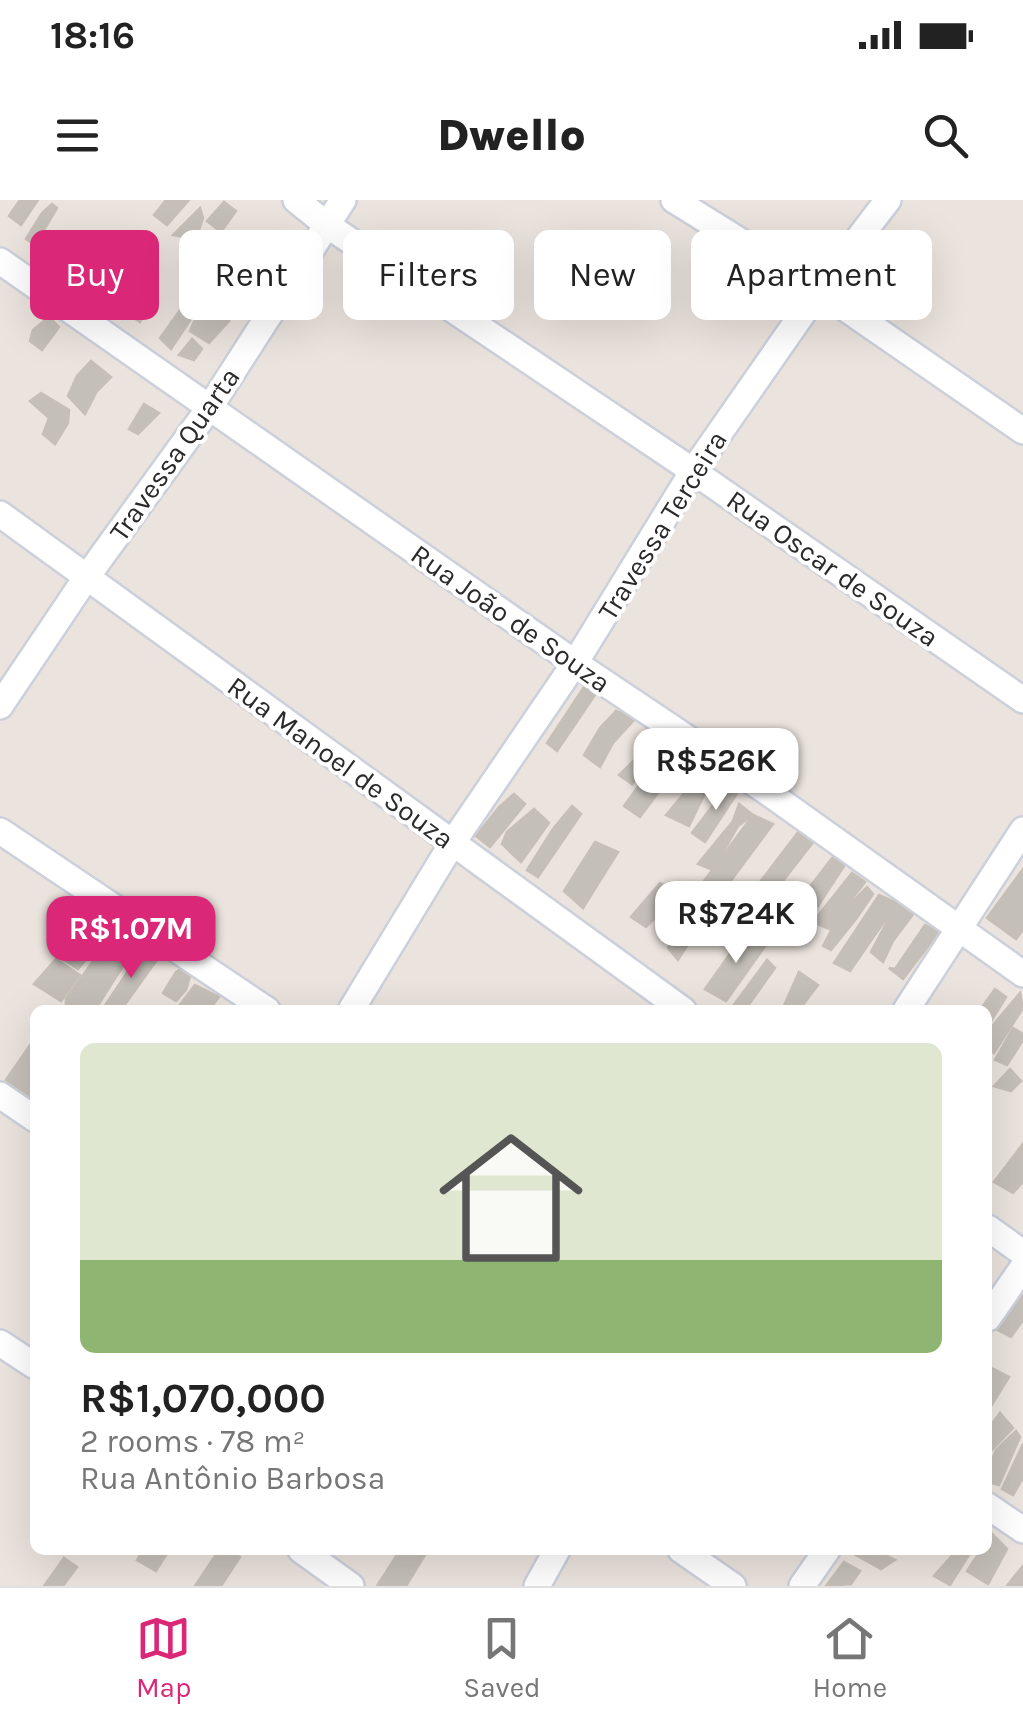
<!DOCTYPE html>
<html lang="en">
<head>
<meta charset="utf-8">
<style>
	:root { --surface:#fff; --page:#f2f2f2; --text:#222; --muted:#767676; --line:#e0e0e0; --accent:#db2777 }
	body { margin:0; font-family:Karla,sans-serif; background:var(--page); color:var(--text); height:100vh; display:flex; flex-direction:column; font-size:38px; white-space:nowrap }
	* { box-sizing:border-box; margin:0 }
	p { font-size:32px; color:var(--muted) }
	.icon { flex:none; width:55px; height:55px; fill:none; stroke:currentColor; stroke-width:2; stroke-linecap:round; stroke-linejoin:round }
	.map { position:relative; flex:1; overflow:hidden }
	.panel { position:absolute; left:30px; top:805px; width:962px; height:550px; display:flex; flex-direction:column; background:var(--surface); border-radius:15px; box-shadow:0 10px 40px #0002 }
	.panel>* { flex:none }
	.hud { position:absolute; left:30px; top:30px; width:965px; height:90px; display:flex; gap:20px }
	.price { position:absolute; translate:-50% -85px; padding:0 22px; border-radius:20px; background:#fff; color:#222; font-size:32px; line-height:65px; filter:drop-shadow(0 2px 5px #0008) }
	.price::after { content:''; position:absolute; left:50%; top:60px; width:30px; height:22px; margin-left:-15px; background:inherit; clip-path:polygon(0 0,100% 0,50% 100%) }
	.price.current { background:var(--accent); color:#fff }
	ul { padding:0; list-style:none }
	li { display:grid; align-content:center; gap:20px; height:530px; padding:0 50px }
	li+li { border-top:2px solid var(--line) }
	li span { display:grid; place-items:center; height:310px; border-radius:15px; color:#555 }
	li>.icon { margin-inline-start:auto }
	span .icon { width:180px; height:180px; fill:#fffc; stroke-width:1 }
	li b { font-size:42px }
	.tag { padding:0 35px; border-radius:15px; background:var(--surface); box-shadow:0 10px 40px #0002; font-size:35px; line-height:90px }
	.tag.current { background:var(--accent); color:#fff }
	.status { display:flex; justify-content:space-between; align-items:center; height:70px; padding:0 50px; background:var(--surface); direction:ltr }
	.status svg { height:28px; fill:currentColor }
	header { display:flex; justify-content:space-between; align-items:center; height:130px; padding:0 50px; background:var(--surface); font-size:45px; font-weight:800 }
	.tab-bar { display:flex; justify-content:space-around; align-items:center; height:140px; border-top:2px solid var(--line); background:var(--surface); font-size:28px; color:var(--muted) }
	.tab-bar a { display:grid; justify-items:center; gap:5px }
	.tab-bar .current { color:var(--accent) }
	.map>svg:first-child { display:block }
</style>
</head>
<body>
<div class="status"><b>18:16</b><svg viewBox="0 0 49 12"><path d="M0 12V9h3v3zM5 12V6h3v6zM10 12V3h3v9zM15 12V0h3v12zM26 1h20v11H26zM47 4h2v5h-2z"/></svg></div>
<header><svg class="icon" aria-label="menu" viewBox="0 0 24 24"><path d="M4 6h16M4 12h16M4 18h16"/></svg>Dwello<svg class="icon" aria-label="search" viewBox="0 0 24 24"><circle cx="10" cy="10" r="6"/><path d="M15 15l6 6"/></svg></header>
<div class="map">
<svg width="1023" height="1386" viewBox="0 0 1023 1386">
	<rect width="100%" height="100%" fill="#ebe3dd"/>
	<g fill="#c4bfb8" stroke="#c6bfb7" stroke-width="2.5">
		<polygon points="20,0 38,0 21,25 9,16"/>
		<polygon points="166,0 188,1 167,25 154,15"/>
		<polygon points="224,2 236,11 221,32 207,21"/>
		<polygon points="52,4 57,8 35,45 26,39 42,13"/>
		<polygon points="200,8 203,18 196,39 173,35"/>
		<polygon points="93,54 98,61 84,86 70,79"/>
		<polygon points="106,65 120,74 104,93 90,83"/>
		<polygon points="128,75 136,83 112,112 104,107"/>
		<polygon points="144,85 152,98 140,122 123,111"/>
		<polygon points="195,89 205,98 171,149 160,138"/>
		<polygon points="201,105 229,121 209,143 190,131"/>
		<polygon points="49,117 59,127 42,150 30,141 33,130"/>
		<polygon points="192,139 202,149 194,160 179,155"/>
		<polygon points="91,161 111,177 97,191 85,214 68,196 77,176"/>
		<polygon points="41,193 69,210 68,223 55,244 43,234 49,218 30,201"/>
		<polygon points="144,204 159,213 138,234 129,229"/>
		<polygon points="588,481 595,495 557,551 547,543"/>
		<polygon points="616,511 635,519 613,543 600,567 584,555 600,528"/>
		<polygon points="658,537 662,544 632,584 619,575"/>
		<polygon points="663,553 679,564 640,617 624,606"/>
		<polygon points="730,583 740,589 705,642 692,633"/>
		<polygon points="691,585 705,593 689,626 666,615"/>
		<polygon points="514,594 525,604 490,647 476,636 499,607"/>
		<polygon points="739,604 753,615 738,626 713,670 698,664 733,621"/>
		<polygon points="572,606 581,614 538,677 527,670 553,629"/>
		<polygon points="534,609 549,623 521,662 502,644 507,632"/>
		<polygon points="753,615 773,624 721,694 704,681"/>
		<polygon points="799,631 814,641 768,700 757,686"/>
		<polygon points="595,642 618,652 583,708 564,691"/>
		<polygon points="833,657 844,666 818,706 805,693"/>
		<polygon points="1023,669 1023,730 1016,739 987,718"/>
		<polygon points="852,673 865,682 829,729 813,722"/>
		<polygon points="660,683 679,694 646,727 631,717"/>
		<polygon points="867,687 873,694 856,719 831,750 823,746 840,714"/>
		<polygon points="879,695 897,703 850,771 834,763"/>
		<polygon points="704,700 717,711 697,730 678,760 668,748 687,718"/>
		<polygon points="897,703 916,710 893,741 883,762 871,752"/>
		<polygon points="925,725 939,732 903,779 889,768 895,769"/>
		<polygon points="82,727 99,743 78,769 59,756"/>
		<polygon points="747,730 768,742 726,801 705,789"/>
		<polygon points="109,739 130,755 95,810 74,810 66,805 66,799"/>
		<polygon points="144,747 156,761 121,810 102,810"/>
		<polygon points="56,759 80,775 61,801 34,784"/>
		<polygon points="767,760 775,768 745,810 730,810"/>
		<polygon points="183,768 190,776 186,790 176,801 163,793 176,772"/>
		<polygon points="799,772 818,785 799,810 782,810"/>
		<polygon points="195,785 219,797 209,810 176,810"/>
		<polygon points="995,789 1006,797 988,826 988,810 980,810"/>
		<polygon points="1020,793 1023,808 994,853 988,847 988,831"/>
		<polygon points="1013,828 1023,834 1023,840 1007,865 995,860"/>
		<polygon points="35,838 35,899 6,880"/>
		<polygon points="1010,869 1021,881 1011,891 994,886"/>
		<polygon points="1022,945 1023,982 1013,993 994,982"/>
		<polygon points="1023,1077 1023,1120 1011,1137 990,1126"/>
		<polygon points="988,1166 1009,1177 988,1211"/>
		<polygon points="1000,1213 1013,1228 988,1254 988,1229"/>
		<polygon points="1016,1231 1020,1237 999,1285 988,1282 988,1270 996,1250"/>
		<polygon points="1023,1244 1023,1278 1013,1295 1002,1289"/>
		<polygon points="992,1334 1007,1349 988,1384 967,1371 981,1350 988,1350"/>
		<polygon points="143,1350 169,1350 156,1371 137,1360"/>
		<polygon points="219,1350 229,1350 240,1357 221,1386 195,1386"/>
		<polygon points="400,1350 428,1350 406,1386 377,1386"/>
		<polygon points="847,1350 875,1350 895,1360 881,1369"/>
		<polygon points="957,1350 972,1350 950,1385 934,1376"/>
		<polygon points="64,1358 77,1367 63,1386 44,1386"/>
		<polygon points="844,1362 860,1371 851,1384 826,1386"/>
		<polygon points="1023,1366 1023,1386 1007,1386 1013,1378"/>
	</g>
	<g fill="none" stroke-linecap="round" stroke-linejoin="round">
		<defs>
			<g id="minor">
				<polyline points="296,0 327,25 693,271 1023,500"/>
				<polyline points="674,0 819,90 1023,231"/>
				<polyline points="0,61 575,463 766,591 1023,774"/>
				<polyline points="0,314 683,810"/>
				<polyline points="0,506 86,378 210,207 343,0"/>
				<polyline points="0,631 267,810"/>
				<polyline points="351,810 453,642 575,463 693,271 819,90 888,0"/>
				<polyline points="906,810 1023,630"/>
				<polyline points="0,895 35,919"/>
				<polyline points="988,1028 1023,1053"/>
				<polyline points="988,1118 1023,1067"/>
				<polyline points="0,1143 35,1166"/>
				<polyline points="988,1306 1023,1330"/>
				<polyline points="301,1350 351,1386"/>
				<polyline points="681,1350 733,1386"/>
				<polyline points="537,1386 557,1350"/>
				<polyline points="802,1386 827,1350"/>
			</g>
		</defs>
		<use href="#minor" stroke="#cbd0db" stroke-width="30"/>
		<use href="#minor" stroke="#fff" stroke-width="25"/>
	</g>
	<g text-anchor="middle" stroke-width="8" stroke-linejoin="round" paint-order="stroke">
		<g font-size="28" fill="#2a2a2a" stroke="#fff">
			<text transform="translate(174 254) rotate(-55)" y="10">Travessa Quarta</text>
			<text transform="translate(662 325) rotate(-58)" y="10">Travessa Terceira</text>
			<text transform="translate(833 368) rotate(35)" y="10">Rua Oscar de Souza</text>
			<text transform="translate(511 418) rotate(35)" y="10">Rua João de Souza</text>
			<text transform="translate(341 562) rotate(36)" y="10">Rua Manoel de Souza</text>
		</g>
	</g>
</svg>
<b class="price" style="left:716px;top:613px">R$526K</b>
<b class="price" style="left:736px;top:766px">R$724K</b>
<b class="price current" style="left:131px;top:781px">R$1.07M</b>
<div class="hud">
<a class="tag current">Buy</a>
<a class="tag">Rent</a>
<a class="tag">Filters</a>
<a class="tag">New</a>
<a class="tag">Apartment</a>
</div>
<section class="panel">
<ul>
<li><span style="background:linear-gradient(#dfe7d0 70%,#8fb573 0)"><svg class="icon" aria-label="home" viewBox="0 0 24 24"><path d="M3 11l9-7 9 7M6 9v11h12V9"/></svg></span><div><b>R$1,070,000</b><p>2 rooms · 78 m²</p><p>Rua Antônio Barbosa</p></div></li>
</ul>
</section>
</div>
<nav class="tab-bar">
<a class="current"><svg class="icon" aria-label="map" viewBox="0 0 24 24"><path d="M3 6l6-2 6 2 6-2v14l-6 2-6-2-6 2zM9 4v14M15 6v14"/></svg>Map</a>
<a><svg class="icon" aria-label="saved" viewBox="0 0 24 24"><path d="M7 4h10v16l-5-4-5 4z"/></svg>Saved</a>
<a><svg class="icon" aria-label="home" viewBox="0 0 24 24"><path d="M3 11l9-7 9 7M6 9v11h12V9"/></svg>Home</a>
</nav>
</body>
</html>
